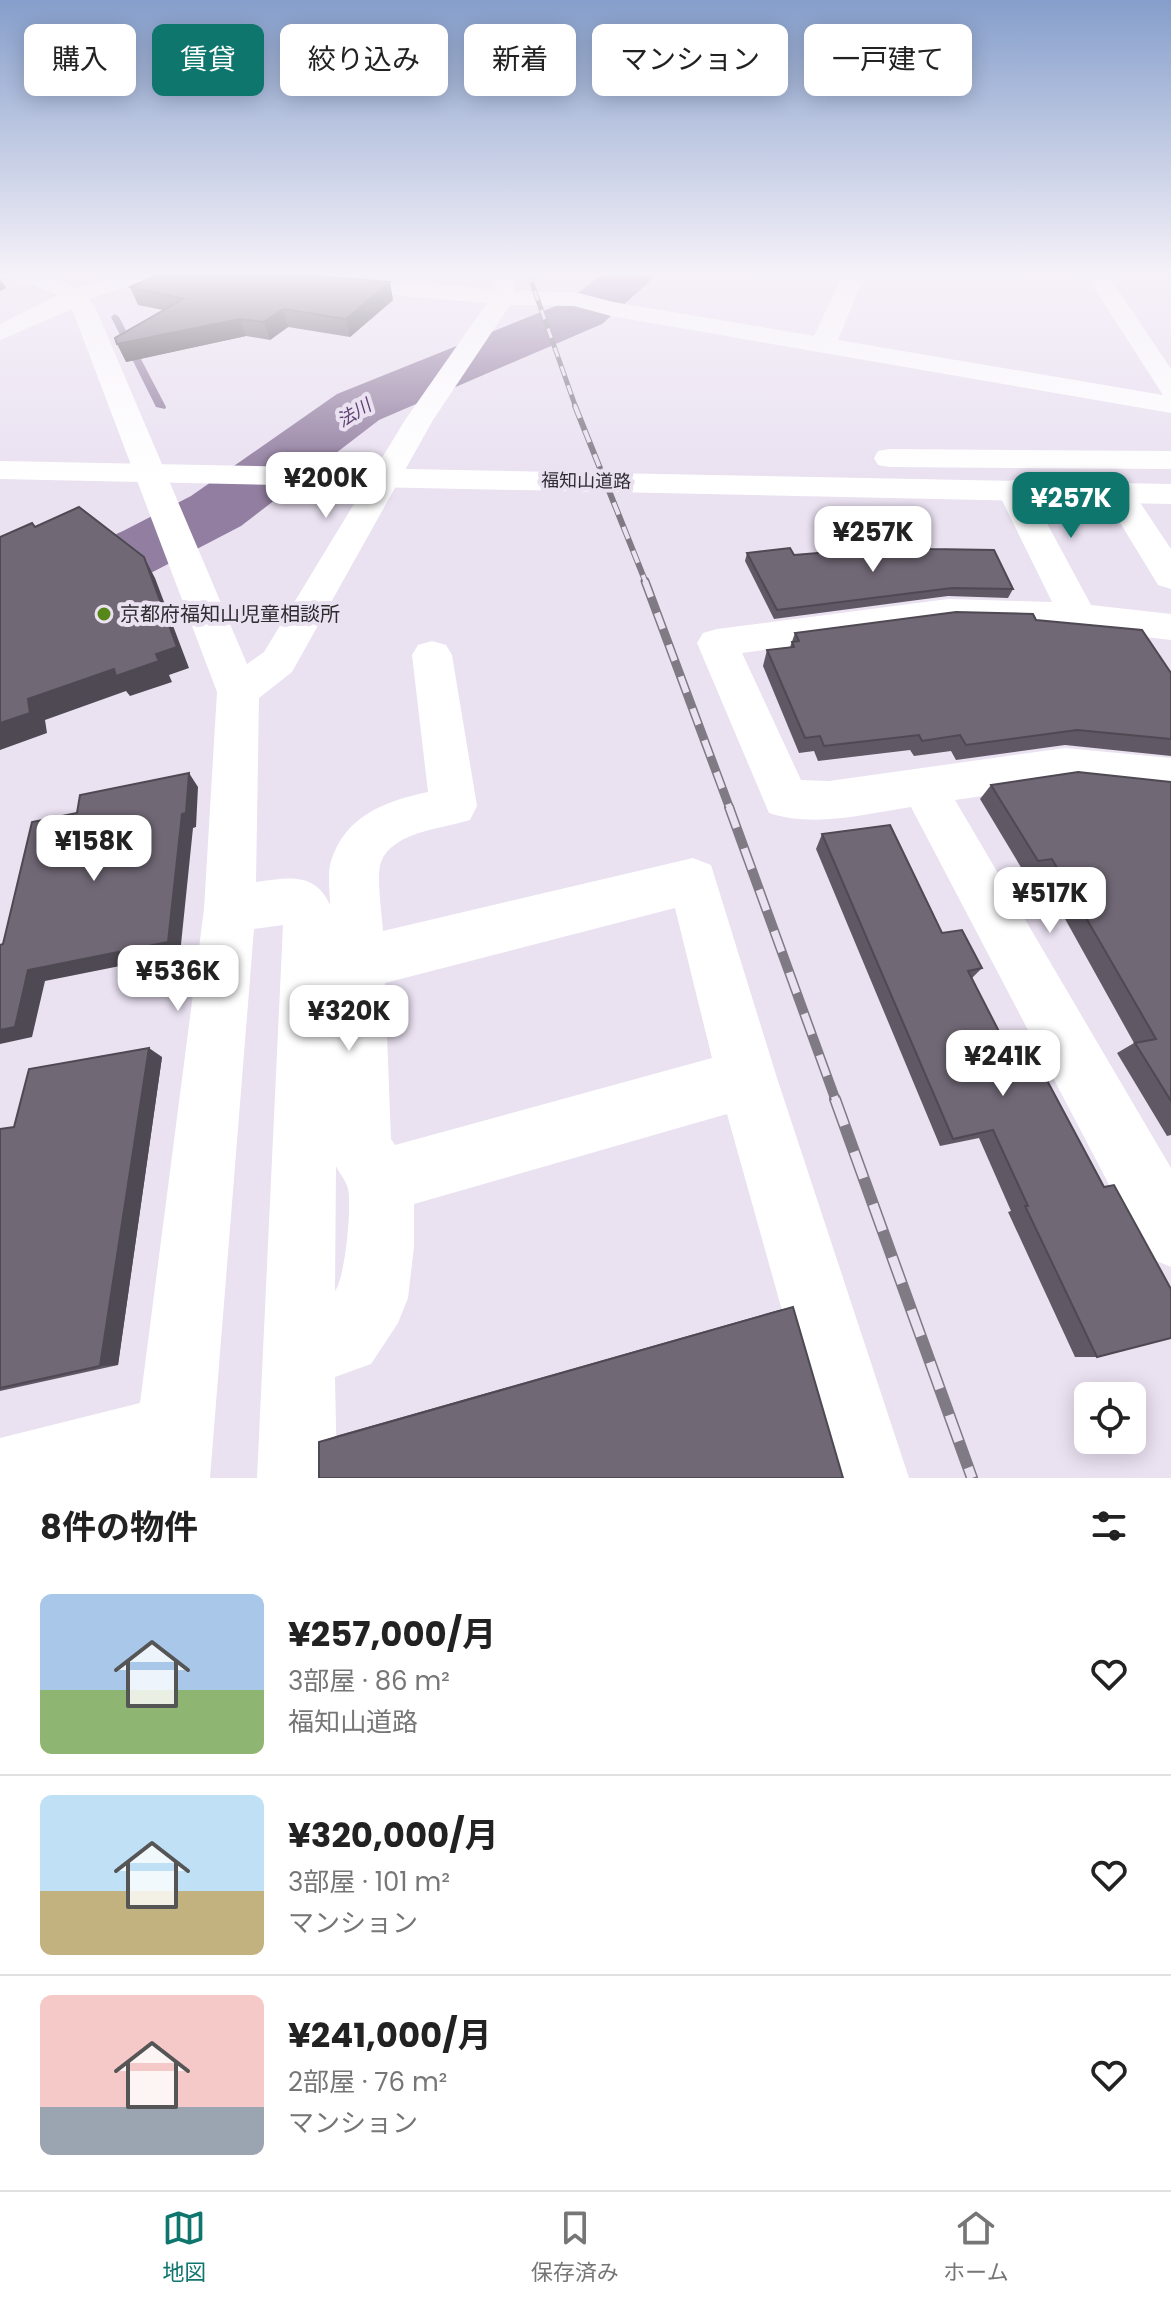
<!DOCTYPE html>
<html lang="ja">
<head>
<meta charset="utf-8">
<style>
	:root { --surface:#fff; --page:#f2f2f2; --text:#222; --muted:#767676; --line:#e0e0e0; --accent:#0f766e }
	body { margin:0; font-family:Poppins,"Noto Sans JP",sans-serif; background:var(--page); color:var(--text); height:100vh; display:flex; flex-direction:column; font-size:30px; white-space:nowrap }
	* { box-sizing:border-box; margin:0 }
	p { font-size:26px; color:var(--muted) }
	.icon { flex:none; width:44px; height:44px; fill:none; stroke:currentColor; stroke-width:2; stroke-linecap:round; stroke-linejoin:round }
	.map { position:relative; height:1478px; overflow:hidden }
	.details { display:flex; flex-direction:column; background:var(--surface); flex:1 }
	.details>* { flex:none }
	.top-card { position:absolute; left:24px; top:24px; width:1124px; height:72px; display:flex; gap:16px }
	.tools { position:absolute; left:1074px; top:1382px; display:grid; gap:16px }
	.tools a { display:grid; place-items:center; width:72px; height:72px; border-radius:12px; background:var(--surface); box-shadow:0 4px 20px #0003; font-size:40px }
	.price { position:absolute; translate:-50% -68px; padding:0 18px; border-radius:16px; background:#fff; color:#222; font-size:26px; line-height:52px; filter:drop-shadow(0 2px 4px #0008) }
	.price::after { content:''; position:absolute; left:50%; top:48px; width:24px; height:18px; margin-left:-12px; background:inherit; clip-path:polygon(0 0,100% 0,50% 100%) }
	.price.selected { background:var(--accent); color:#fff }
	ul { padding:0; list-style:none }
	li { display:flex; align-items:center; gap:24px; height:200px; padding:0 40px }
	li+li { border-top:2px solid var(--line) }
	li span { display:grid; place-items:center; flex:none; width:224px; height:160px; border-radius:12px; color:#555 }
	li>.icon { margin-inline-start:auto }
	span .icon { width:96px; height:96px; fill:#fffc; stroke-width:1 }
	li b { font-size:34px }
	h2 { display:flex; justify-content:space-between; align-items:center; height:96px; padding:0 40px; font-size:34px }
	.chip { padding:0 28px; border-radius:12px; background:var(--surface); box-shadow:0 4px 20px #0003; font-size:28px; line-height:72px }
	.chip.selected { background:var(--accent); color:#fff }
	.menu { display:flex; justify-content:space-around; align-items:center; height:112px; border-top:2px solid var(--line); background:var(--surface); font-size:22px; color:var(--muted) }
	.menu a { display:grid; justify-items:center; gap:4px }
	.menu .selected { color:var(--accent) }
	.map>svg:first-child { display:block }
</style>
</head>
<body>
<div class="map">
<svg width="1171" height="1478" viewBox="0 0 1171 1478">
	<rect width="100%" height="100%" fill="#eae1f1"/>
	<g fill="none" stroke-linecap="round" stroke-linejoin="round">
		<g fill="#927ea0" fill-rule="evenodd">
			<polygon points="115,314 119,317 166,407 165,409 156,407 111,317"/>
			<path d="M209,502L220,508V514C213,515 207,512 203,506Z"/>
		</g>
		<polygon fill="#927ea0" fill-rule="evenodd" points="605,272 656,272 649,282 602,324 379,420 241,526 28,637 0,645 0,586 123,531 191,496 337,394 566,302"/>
		<g fill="#fff" fill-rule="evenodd">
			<path d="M0,272H36L77,288L117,275L208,272L217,278L206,285L119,289L89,299L96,309L247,664L264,652L405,420L487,303L331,290L323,288L320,283L323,278L331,276L492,289L493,272H513L514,291L575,292L613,302L814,336L844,272H866L838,340L1163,395L1084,272H1106L1171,369V413L611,316L574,306L510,305L433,420L292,672L259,698L256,882C287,878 315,871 330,905C330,892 327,874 331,861C345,816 385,801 428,792L412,655L418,645L432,641L446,645L452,655L477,806L470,820C443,829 393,831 381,862C376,875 382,915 383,931L693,858L711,865L777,1078L909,1478H829L727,1114L414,1204V1247L408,1298L398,1323L371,1364L335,1377L337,1478H257L283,925L254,929L210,1478H0V1438L140,1403L204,909L217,692L72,309L0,340V324L58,295L33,285L1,277ZM675,908L712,1058L395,1145L391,1139L385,983ZM336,1166C339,1173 347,1182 348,1189C352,1207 345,1278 335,1291Z"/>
			<path d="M1013,480L1024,483L1029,490L1091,605L1171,614V640L1078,629L948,625L742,653L801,780L829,781L1065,748L1171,758V796L1065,784L955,800L1171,1168V1267L1147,1257L911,807C865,814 814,828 769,813L697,643L703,633L717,629L948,599L1052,602L997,490L1002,483Z"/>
			<polygon points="1118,483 1129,486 1171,549 1171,589 1158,585 1102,493 1107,486"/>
		</g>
		<g fill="#fff" fill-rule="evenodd">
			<polygon points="889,449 1171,451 1171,469 889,467 878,465 874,458 878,451"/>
			<polygon points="0,461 1171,484 1171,504 0,479"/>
		</g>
		<defs>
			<polyline id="rail-far4" points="528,272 576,408"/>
			<polyline id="rail-far3" points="575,406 646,583"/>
			<polyline id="rail-far2" points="645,581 730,809"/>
			<polyline id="rail-far1" points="729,807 836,1101"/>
			<polyline id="rail" points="835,1099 972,1478"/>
		</defs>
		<use href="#rail-far4" stroke="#7f7a84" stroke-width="5"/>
		<use href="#rail-far3" stroke="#7f7a84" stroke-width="6"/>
		<use href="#rail-far2" stroke="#7f7a84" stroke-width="9"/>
		<use href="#rail-far1" stroke="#7f7a84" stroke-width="10"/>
		<use href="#rail" stroke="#7f7a84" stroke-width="12"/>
		<use href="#rail-far4" stroke="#eae1f1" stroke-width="3" stroke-dasharray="10" stroke-linecap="butt"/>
		<use href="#rail-far3" stroke="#eae1f1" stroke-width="4" stroke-dasharray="13" stroke-linecap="butt"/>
		<use href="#rail-far2" stroke="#eae1f1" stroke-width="6" stroke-dasharray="17" stroke-linecap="butt"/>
		<use href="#rail-far1" stroke="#eae1f1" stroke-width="7" stroke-dasharray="22" stroke-linecap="butt"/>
		<use href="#rail" stroke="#eae1f1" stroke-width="9" stroke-dasharray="28" stroke-linecap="butt"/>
	</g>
	<g fill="#605965">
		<polygon points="130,287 393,300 350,337 288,327 270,340 246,336 126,362 163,310 138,305"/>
		<polygon points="930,549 1013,589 1008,598 948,596 774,619 745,561 747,553 794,555"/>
		<polygon points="1036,620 1171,673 1171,756 1065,745 956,760 951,751 914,756 910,750 818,761 814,751 799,753 763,666 767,650 790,647 795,633"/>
		<polygon points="1171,782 1171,1135 1167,1136 1117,1053 1134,1043 1039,872 1025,874 980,799 991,785"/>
		<polygon points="822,834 942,933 982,968 972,978 1097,1357 1075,1357 1008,1212 1011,1211 979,1138 940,1146 816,849"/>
		<polygon points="162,1057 118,1365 0,1391 0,1129 14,1127"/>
		<polygon points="793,1307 319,1442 339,1435 779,1310"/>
	</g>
	<g fill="#4e4952">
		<polygon points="0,278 6,288 0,291"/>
		<polygon points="390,282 393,300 350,337 346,319"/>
		<polygon points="283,309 288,327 270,340 264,322"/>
		<polygon points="240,319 246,336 126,362 117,344"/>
		<polygon points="144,557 155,578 189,668 169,675 172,682 130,696 126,691 45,720 47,733 0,750 0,723 28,699 156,654"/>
		<polygon points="189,773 198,787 196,827 193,828 180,954 45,981 32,1037 0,1044 0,1030 28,970 182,814"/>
		<polygon points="149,1048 162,1057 118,1365 100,1366"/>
	</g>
	<g fill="#706875" stroke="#4e4952" stroke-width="2">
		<polygon points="223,272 270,272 390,282 346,319 283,309 264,322 240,319 117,344 115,338 183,299 130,287 160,274"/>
		<polygon points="79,507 144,557 177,647 156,654 159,661 116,676 114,669 28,699 30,713 0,723 0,537 32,523 35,527"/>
		<polygon points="927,544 930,549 994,550 1013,589 952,588 777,610 747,553 790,548 794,555"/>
		<polygon points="956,612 1033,614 1036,620 1142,630 1171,673 1171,739 1077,730 966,745 960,735 922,741 919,735 824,746 820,736 805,738 767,650 794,647 792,642 799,641 795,633"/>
		<polygon points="1078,772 1171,782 1171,1101 1135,1043 1156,1039 1052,859 1038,861 991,785"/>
		<polygon points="189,773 186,813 182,814 168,942 28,970 15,1027 0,1030 0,945 3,944 32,822 77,813 80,795"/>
		<polygon points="890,825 942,933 962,930 982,968 968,971 1008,1049 1028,1045 1104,1187 1114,1185 1171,1289 1171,1338 1097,1357 1025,1206 1028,1206 993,1130 953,1139 822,834"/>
		<polygon points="149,1048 100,1366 0,1388 0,1129 14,1127 29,1069"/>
		<polygon points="793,1307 843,1478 319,1478 319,1442"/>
	</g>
	<linearGradient id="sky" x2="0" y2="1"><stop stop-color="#859ecb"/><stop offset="0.57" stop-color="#f6f2f9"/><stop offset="1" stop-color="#f6f2f9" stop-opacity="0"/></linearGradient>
	<rect width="1171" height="479" fill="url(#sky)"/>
	<circle fill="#588719" stroke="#eae1f1" stroke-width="3" cx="104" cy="614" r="8"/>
	<g text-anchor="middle" stroke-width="8" stroke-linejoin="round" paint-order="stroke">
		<g font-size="18" font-style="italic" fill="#5d4070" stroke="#eae1f1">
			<text transform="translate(354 413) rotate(-31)" y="6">法川</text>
		</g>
		<g font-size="18" fill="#2e2b31" stroke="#eae1f1">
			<text transform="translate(586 481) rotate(1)" y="6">福知山道路</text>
		</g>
		<g font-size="20" fill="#2e2b31" stroke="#eae1f1" text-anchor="start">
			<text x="120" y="621">京都府福知山児童相談所</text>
		</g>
	</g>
</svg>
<div class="tools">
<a><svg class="icon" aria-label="locate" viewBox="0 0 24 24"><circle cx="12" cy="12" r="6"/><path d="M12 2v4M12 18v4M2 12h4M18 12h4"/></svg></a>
</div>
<b class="price" style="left:326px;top:520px">¥200K</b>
<b class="price selected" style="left:1071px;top:540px">¥257K</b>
<b class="price" style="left:873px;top:574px">¥257K</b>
<b class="price" style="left:94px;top:883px">¥158K</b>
<b class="price" style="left:1050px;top:935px">¥517K</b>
<b class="price" style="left:178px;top:1013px">¥536K</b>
<b class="price" style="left:349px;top:1053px">¥320K</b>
<b class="price" style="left:1003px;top:1098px">¥241K</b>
<div class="top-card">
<a class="chip">購入</a>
<a class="chip selected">賃貸</a>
<a class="chip">絞り込み</a>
<a class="chip">新着</a>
<a class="chip">マンション</a>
<a class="chip">一戸建て</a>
</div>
</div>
<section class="details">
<h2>8件の物件<svg class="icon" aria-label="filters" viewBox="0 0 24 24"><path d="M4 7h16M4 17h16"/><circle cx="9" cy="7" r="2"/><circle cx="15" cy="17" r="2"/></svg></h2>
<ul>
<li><span style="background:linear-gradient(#a9c7e8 60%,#8fb573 0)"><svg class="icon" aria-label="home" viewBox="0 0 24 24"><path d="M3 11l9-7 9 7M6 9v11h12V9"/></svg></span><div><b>¥257,000/月</b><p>3部屋 · 86 m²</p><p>福知山道路</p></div><svg class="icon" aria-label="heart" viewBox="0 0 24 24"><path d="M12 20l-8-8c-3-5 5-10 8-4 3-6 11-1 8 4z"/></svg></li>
<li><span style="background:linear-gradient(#bfe0f5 60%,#c2b280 0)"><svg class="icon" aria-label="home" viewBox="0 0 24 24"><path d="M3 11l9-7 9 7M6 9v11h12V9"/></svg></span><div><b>¥320,000/月</b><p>3部屋 · 101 m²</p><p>マンション</p></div><svg class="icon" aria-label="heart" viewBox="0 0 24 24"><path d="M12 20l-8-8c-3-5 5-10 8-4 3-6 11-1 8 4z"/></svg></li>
<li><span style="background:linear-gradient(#f6c9c9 70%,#9aa5b1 0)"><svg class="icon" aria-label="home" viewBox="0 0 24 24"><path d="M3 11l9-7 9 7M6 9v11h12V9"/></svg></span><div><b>¥241,000/月</b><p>2部屋 · 76 m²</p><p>マンション</p></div><svg class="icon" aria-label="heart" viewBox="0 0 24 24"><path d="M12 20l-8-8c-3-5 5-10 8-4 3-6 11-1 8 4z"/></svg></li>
</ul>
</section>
<nav class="menu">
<a class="selected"><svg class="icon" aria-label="map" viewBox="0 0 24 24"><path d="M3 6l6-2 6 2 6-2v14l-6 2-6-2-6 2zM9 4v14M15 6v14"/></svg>地図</a>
<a><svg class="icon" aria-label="saved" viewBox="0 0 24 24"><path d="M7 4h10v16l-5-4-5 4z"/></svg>保存済み</a>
<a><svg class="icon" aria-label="home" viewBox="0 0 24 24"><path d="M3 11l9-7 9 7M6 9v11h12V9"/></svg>ホーム</a>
</nav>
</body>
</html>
